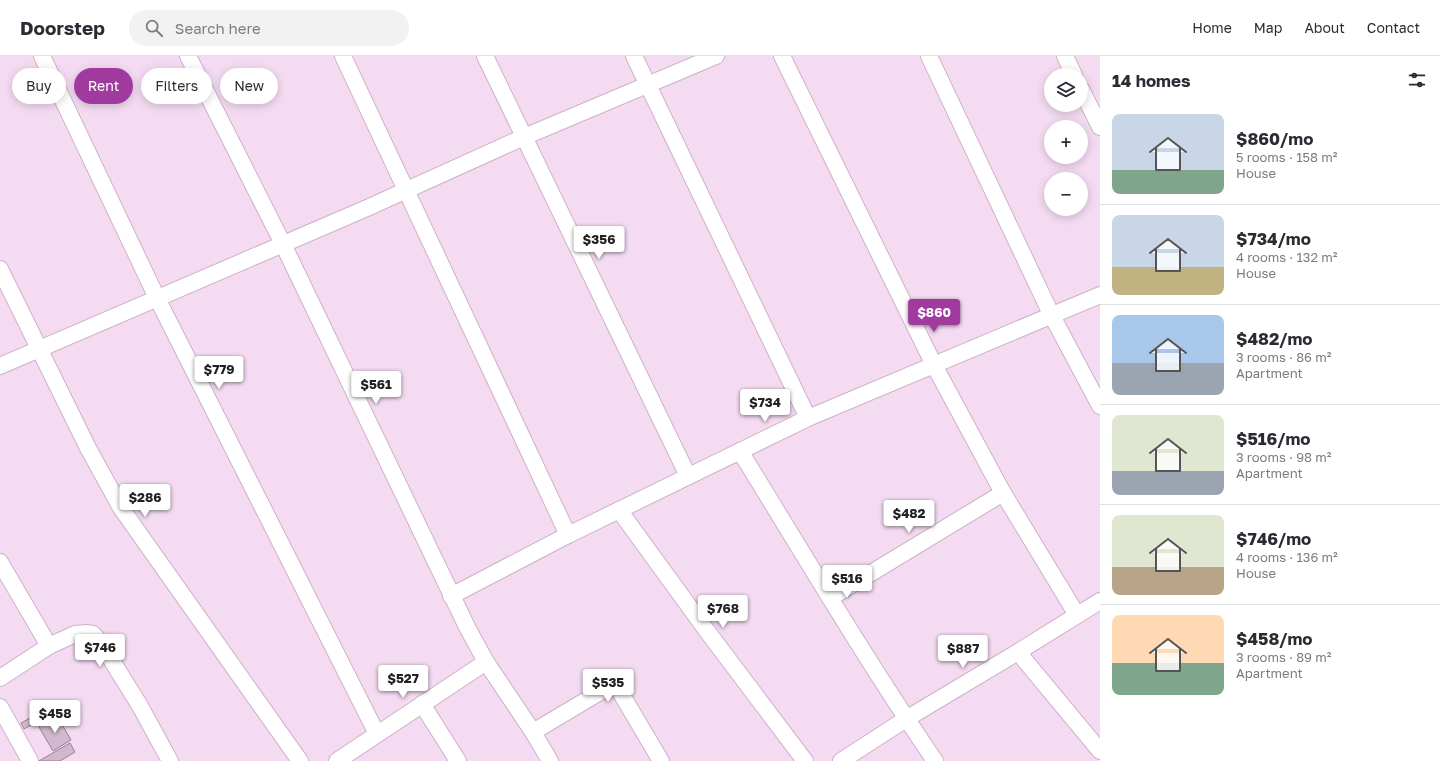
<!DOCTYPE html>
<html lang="en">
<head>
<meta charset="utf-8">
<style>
	:root { --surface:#fff; --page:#f2f2f3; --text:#2b2b33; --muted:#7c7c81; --line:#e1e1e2; --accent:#a03a9e }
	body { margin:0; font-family:"Golos Text",sans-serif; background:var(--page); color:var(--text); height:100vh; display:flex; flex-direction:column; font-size:15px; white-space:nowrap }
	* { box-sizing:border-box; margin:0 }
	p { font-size:13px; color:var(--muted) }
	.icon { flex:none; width:22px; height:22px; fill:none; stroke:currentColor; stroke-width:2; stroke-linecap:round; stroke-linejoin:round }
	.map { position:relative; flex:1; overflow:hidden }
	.side { display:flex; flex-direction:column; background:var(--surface); width:340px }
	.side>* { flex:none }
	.hud { position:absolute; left:12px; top:12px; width:380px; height:36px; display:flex; gap:8px }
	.controls { position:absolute; left:1044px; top:12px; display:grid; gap:8px }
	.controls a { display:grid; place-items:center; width:44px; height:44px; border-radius:50%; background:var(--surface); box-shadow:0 2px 10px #0003; font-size:20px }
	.price { position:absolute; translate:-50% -34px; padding:0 9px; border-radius:4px; background:#fff; color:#222; font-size:13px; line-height:26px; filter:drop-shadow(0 1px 2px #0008) }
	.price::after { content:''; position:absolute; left:50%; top:24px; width:12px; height:9px; margin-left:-6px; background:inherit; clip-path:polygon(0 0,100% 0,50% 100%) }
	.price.on { background:var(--accent); color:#fff }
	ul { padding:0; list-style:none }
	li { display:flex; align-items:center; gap:12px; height:100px; padding:0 12px }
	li+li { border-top:1px solid var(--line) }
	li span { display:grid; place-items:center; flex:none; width:112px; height:80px; border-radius:8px; color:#555 }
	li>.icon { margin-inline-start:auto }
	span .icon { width:48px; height:48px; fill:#fffc; stroke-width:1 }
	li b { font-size:17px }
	h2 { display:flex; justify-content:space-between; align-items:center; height:48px; padding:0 12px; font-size:17px }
	.chip { padding:0 14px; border-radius:18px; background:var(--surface); box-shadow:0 2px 10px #0003; font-size:14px; line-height:36px }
	.chip.on { background:var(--accent); color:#fff }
	header { display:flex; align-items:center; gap:24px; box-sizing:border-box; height:56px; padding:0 20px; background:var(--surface); border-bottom:1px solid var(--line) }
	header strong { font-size:19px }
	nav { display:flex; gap:22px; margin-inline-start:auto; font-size:14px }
	.search { width:280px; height:36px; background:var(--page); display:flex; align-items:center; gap:10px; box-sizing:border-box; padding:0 14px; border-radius:22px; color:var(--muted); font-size:15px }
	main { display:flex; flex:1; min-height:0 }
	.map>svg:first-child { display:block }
</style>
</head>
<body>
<header>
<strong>Doorstep</strong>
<div class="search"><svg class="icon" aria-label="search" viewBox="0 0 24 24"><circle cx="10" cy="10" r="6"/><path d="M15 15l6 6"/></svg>Search here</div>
<nav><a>Home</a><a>Map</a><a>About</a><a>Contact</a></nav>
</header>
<main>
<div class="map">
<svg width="1100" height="705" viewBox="0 0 1100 705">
	<rect width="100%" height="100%" fill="#f4dbf2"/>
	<g fill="#d1b8ce" stroke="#988196">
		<polygon points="57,660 71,684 53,695 39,671"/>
		<polygon points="32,661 35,667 24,673 21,667"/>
		<polygon points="70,687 75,696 60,705 39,705"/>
	</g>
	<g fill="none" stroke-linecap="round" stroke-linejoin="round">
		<defs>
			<g id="minor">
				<polyline points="42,0 157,242 377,678"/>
				<polyline points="188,0 283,188 467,571 486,606 533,676 550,705"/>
				<polyline points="343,0 568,479"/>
				<polyline points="485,0 688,420"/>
				<polyline points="634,0 808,362"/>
				<polyline points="782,0 934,309 1003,437 1077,559"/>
				<polyline points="929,0 1051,258 1100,350"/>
				<polyline points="1065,0 1074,19"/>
				<polyline points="1081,33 1100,71"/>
				<polyline points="0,213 88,392 121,452 300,705"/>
				<polyline points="0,310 367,152 524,81 716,0"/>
				<path d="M740,395C804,499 866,604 935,705"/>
				<polyline points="619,454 707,575 805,705"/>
				<polyline points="0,506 49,590"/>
				<polyline points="451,540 568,479 808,362 1100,239"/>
				<polyline points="830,542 1003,437"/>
				<polyline points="1018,596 1100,695"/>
				<polyline points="0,622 49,590 75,578 86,577 93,578 101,587 140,650 170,705"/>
				<polyline points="422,648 458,705"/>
				<polyline points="0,651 30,705"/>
				<polyline points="533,676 610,630 616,629 661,705"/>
				<polyline points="337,705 486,606"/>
				<polyline points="841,705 906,663 1018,596 1100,545"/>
			</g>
		</defs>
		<use href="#minor" stroke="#cbb2c8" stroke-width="18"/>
		<use href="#minor" stroke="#fff" stroke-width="16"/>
	</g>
</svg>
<div class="controls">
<a><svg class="icon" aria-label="layers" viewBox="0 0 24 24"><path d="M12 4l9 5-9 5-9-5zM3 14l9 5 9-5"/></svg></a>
<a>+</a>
<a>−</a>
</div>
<b class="price" style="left:599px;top:204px">$356</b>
<b class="price on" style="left:934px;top:277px">$860</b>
<b class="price" style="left:219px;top:334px">$779</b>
<b class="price" style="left:376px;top:349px">$561</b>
<b class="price" style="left:765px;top:367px">$734</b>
<b class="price" style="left:145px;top:462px">$286</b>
<b class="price" style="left:909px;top:478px">$482</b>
<b class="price" style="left:847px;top:543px">$516</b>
<b class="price" style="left:723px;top:573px">$768</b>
<b class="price" style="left:100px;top:612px">$746</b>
<b class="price" style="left:963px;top:613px">$887</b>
<b class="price" style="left:403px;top:643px">$527</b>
<b class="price" style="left:608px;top:647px">$535</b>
<b class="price" style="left:55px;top:678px">$458</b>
<div class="hud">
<a class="chip">Buy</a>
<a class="chip on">Rent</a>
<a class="chip">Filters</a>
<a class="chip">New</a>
</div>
</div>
<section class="side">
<h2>14 homes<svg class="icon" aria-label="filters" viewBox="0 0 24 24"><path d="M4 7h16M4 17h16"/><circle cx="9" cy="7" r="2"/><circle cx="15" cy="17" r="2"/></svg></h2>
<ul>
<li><span style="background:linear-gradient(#c9d6e8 70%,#7fa58c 0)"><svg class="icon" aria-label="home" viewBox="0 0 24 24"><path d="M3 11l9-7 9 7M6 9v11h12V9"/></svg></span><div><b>$860/mo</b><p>5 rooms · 158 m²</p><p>House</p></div></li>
<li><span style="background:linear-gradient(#c9d6e8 65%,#c2b280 0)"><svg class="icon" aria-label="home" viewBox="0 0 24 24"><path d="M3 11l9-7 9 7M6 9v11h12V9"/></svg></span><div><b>$734/mo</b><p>4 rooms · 132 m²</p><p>House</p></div></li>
<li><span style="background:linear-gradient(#a9c7e8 60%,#9aa5b1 0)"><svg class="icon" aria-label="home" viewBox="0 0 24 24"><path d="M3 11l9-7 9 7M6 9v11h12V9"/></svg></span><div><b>$482/mo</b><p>3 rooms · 86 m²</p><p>Apartment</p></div></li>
<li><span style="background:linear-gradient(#dfe7d0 70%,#9aa5b1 0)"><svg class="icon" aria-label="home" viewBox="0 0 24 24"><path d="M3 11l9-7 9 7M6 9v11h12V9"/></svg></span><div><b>$516/mo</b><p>3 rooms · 98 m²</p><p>Apartment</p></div></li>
<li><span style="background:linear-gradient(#dfe7d0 65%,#b9a48a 0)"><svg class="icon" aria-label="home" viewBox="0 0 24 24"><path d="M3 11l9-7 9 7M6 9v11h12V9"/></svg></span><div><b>$746/mo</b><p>4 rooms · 136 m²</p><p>House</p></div></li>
<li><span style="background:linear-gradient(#ffd9b3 60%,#7fa58c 0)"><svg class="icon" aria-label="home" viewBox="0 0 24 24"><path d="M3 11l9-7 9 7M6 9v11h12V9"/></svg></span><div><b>$458/mo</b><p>3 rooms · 89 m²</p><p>Apartment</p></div></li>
</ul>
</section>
</main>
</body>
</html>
